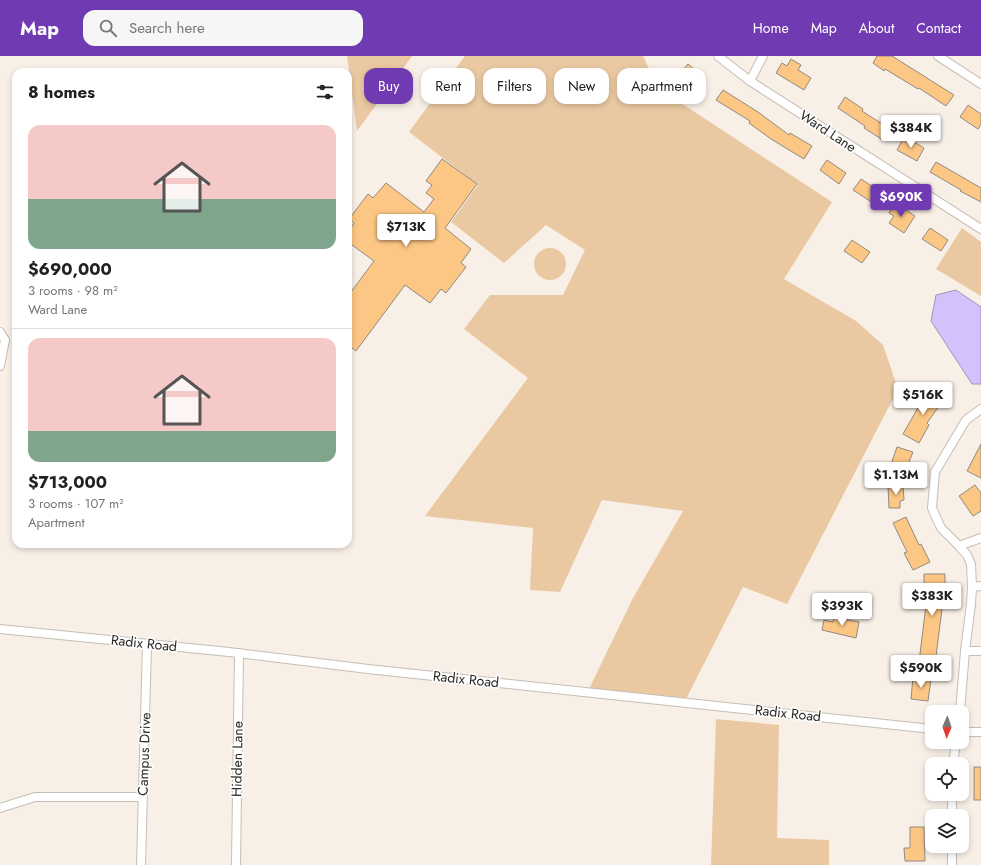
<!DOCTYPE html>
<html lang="en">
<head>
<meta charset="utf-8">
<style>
	:root { --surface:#fff; --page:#f6f6f6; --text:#202124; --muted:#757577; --line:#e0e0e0; --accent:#703bb2 }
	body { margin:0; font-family:Jost,sans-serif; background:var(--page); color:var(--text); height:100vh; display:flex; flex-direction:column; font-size:15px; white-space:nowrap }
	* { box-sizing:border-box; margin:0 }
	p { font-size:13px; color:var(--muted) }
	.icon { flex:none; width:22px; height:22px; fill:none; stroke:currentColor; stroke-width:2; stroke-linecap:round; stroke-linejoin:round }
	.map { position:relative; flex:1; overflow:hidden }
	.panel { position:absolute; left:12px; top:12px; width:340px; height:480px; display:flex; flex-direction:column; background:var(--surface); border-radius:12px; box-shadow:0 2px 6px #0003 }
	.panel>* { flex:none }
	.banner { position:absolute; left:364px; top:12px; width:380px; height:36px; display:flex; gap:8px }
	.needle { width:26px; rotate:182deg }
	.controls { position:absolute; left:925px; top:649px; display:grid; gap:8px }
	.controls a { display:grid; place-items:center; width:44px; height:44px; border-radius:8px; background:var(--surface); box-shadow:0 2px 6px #0003; font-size:20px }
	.price { position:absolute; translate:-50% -34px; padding:0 9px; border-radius:4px; background:#fff; color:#222; font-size:13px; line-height:26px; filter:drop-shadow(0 1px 2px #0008) }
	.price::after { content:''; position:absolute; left:50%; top:24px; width:12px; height:9px; margin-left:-6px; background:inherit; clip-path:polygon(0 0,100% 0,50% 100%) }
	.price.on { background:var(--accent); color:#fff }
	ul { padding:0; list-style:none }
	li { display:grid; align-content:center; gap:8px; height:212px; padding:0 16px }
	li+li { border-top:1px solid var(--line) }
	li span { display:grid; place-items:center; height:124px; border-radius:12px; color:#555 }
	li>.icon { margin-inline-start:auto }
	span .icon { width:72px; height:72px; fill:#fffc; stroke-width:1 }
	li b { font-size:17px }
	h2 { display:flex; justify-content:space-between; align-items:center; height:48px; padding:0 16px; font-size:17px }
	.tag { padding:0 14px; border-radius:12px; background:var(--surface); box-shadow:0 2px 6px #0003; font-size:14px; line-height:36px }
	.tag.on { background:var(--accent); color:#fff }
	header { display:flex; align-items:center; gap:24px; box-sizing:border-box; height:56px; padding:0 20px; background:var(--accent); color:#fff }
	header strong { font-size:19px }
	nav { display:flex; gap:22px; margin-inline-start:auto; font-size:14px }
	.search { width:280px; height:36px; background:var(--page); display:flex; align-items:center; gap:10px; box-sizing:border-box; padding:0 14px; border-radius:12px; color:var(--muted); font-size:15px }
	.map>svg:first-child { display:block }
</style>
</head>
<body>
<header>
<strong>Map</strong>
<div class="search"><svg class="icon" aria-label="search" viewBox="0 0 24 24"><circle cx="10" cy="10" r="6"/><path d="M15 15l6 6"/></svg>Search here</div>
<nav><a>Home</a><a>Map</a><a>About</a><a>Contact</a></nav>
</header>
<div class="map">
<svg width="981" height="809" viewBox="0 0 981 809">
	<rect width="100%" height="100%" fill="#f8efe6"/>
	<g fill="#eac9a2">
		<polygon points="347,0 412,0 357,75"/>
		<polygon points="465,0 643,0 658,32 832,146 784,223 856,265 883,289 898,333 787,548 743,531 686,643 589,633 633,542 683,455 602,444 560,536 530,534 533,472 425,460 528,322 464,273 490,239 563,239 585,194 546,169 504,207 451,166 478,129 409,76"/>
		<polygon points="962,172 981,186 981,240 936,213"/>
		<circle cx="550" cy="208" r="16"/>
		<polygon points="716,663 779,669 777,782 829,784 829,809 711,809"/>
	</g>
	<polygon fill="#d4c0fa" stroke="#a293ba" points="956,234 981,251 981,328 972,328 931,265 936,239"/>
	<g fill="#fcc785" stroke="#918a81">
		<polygon points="877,0 892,0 954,39 946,50 919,32 918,33 885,13 884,15 873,7"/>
		<polygon points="791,3 801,9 798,14 811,22 804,34 776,17 782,7 787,10"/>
		<polygon points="688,8 706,23 697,33 679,18"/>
		<polygon points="723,34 758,56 789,79 790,77 812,90 804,103 771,83 749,67 750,65 716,44"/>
		<polygon points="845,41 863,53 862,55 890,73 883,84 864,72 865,70 838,52"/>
		<polygon points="968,49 981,58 981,68 978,73 960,61"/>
		<polygon points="903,83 907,86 909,83 924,92 917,105 897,94"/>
		<polygon points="442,103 477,128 445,172 471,193 461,207 466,211 446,237 441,233 430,247 405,229 356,295 348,289 348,240 374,205 348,186 348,177 354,167 349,163 368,138 373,142 386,127 424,156 434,143 426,137 432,129 426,125"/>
		<polygon points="827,104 846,117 839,128 820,114"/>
		<polygon points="936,106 981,132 981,146 960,135 961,134 930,116"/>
		<polygon points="861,123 881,136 873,147 853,134"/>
		<polygon points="895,147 915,160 904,177 889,167 894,160 889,157"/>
		<polygon points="930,172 948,184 941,195 922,183"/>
		<polygon points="852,184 870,196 862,207 844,195"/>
		<polygon points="930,332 944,343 927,367 929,369 919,387 903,378 919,350 917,349"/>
		<polygon points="981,388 981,422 967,415"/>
		<polygon points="897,391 913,396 907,411 903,411 901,418 889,414"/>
		<polygon points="903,429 904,444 900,445 900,452 889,452 888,430"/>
		<polygon points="975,429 981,437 981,455 973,460 959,440"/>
		<polygon points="906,461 919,489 921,488 930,506 913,514 904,497 907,496 893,467"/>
		<polygon points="924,518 945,518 945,531 942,531 942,553 935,608 919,606 927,541 924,541"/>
		<polygon points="834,561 859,566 856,582 822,574 824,564 833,566"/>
		<polygon points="913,621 931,623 928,645 911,643"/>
		<rect x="974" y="711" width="7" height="33"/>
		<polygon points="910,771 924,771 925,805 905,805 904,792 910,792"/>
	</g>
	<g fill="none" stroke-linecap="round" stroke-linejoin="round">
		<defs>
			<g id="minor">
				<polyline points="718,0 750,25 981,173"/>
				<polyline points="938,0 981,28"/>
				<polyline points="750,25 763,0"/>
				<polyline points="0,276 5,284 0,310"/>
				<polyline points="959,490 981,482"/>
				<polyline points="972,531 981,530"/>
				<polyline points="0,573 229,596 368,613 932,673"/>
				<polyline points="965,595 981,595"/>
				<polyline points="960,656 965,595 971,548 972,531 971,508 967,499 959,490 941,472 932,452 935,416 966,364 981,353"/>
				<polyline points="962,676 981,676"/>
				<polyline points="953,708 956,686"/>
				<polyline points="0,752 35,741 142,741"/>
				<polyline points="952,760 952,738"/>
				<polyline points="141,809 147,588"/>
				<polyline points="236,809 239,597"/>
				<polyline points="952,809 952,790"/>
			</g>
		</defs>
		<use href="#minor" stroke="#c6beb5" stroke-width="10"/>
		<use href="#minor" stroke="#fff" stroke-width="8"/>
	</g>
	<g text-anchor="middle" stroke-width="3.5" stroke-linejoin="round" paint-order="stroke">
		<g font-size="14" fill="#2c2925" stroke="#fefefe">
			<text transform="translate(828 75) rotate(33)" y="5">Ward Lane</text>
			<text transform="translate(144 587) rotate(6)" y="5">Radix Road</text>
			<text transform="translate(466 623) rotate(6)" y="5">Radix Road</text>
			<text transform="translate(788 657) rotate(6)" y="5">Radix Road</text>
			<text transform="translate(144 698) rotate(-88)" y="5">Campus Drive</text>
			<text transform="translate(237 703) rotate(-89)" y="5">Hidden Lane</text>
		</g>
	</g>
</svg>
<div class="controls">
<a><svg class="needle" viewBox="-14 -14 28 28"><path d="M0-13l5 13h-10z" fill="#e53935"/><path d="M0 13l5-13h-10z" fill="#757577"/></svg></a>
<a><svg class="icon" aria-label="locate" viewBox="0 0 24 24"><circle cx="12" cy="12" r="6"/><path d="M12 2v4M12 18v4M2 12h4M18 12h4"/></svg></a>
<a><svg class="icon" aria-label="layers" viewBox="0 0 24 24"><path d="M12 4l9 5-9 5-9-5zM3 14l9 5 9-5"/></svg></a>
</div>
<b class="price" style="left:911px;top:93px">$384K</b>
<b class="price on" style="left:901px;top:162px">$690K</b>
<b class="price" style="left:406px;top:192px">$713K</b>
<b class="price" style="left:923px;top:360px">$516K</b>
<b class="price" style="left:896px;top:440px">$1.13M</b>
<b class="price" style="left:932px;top:561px">$383K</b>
<b class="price" style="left:842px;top:571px">$393K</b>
<b class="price" style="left:921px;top:633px">$590K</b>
<div class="banner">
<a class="tag on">Buy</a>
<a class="tag">Rent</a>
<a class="tag">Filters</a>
<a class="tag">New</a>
<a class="tag">Apartment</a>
</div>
<section class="panel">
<h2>8 homes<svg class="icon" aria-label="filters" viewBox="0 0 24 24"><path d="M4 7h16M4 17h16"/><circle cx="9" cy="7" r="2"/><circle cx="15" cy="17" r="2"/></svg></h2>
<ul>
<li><span style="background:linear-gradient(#f6c9c9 60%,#7fa58c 0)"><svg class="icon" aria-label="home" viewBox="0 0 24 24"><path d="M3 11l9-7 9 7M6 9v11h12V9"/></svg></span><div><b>$690,000</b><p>3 rooms · 98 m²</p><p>Ward Lane</p></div></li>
<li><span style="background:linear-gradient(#f6c9c9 75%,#7fa58c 0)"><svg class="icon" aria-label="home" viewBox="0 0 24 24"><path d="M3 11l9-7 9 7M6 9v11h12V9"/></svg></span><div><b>$713,000</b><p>3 rooms · 107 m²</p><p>Apartment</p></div></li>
</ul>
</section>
</div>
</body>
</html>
